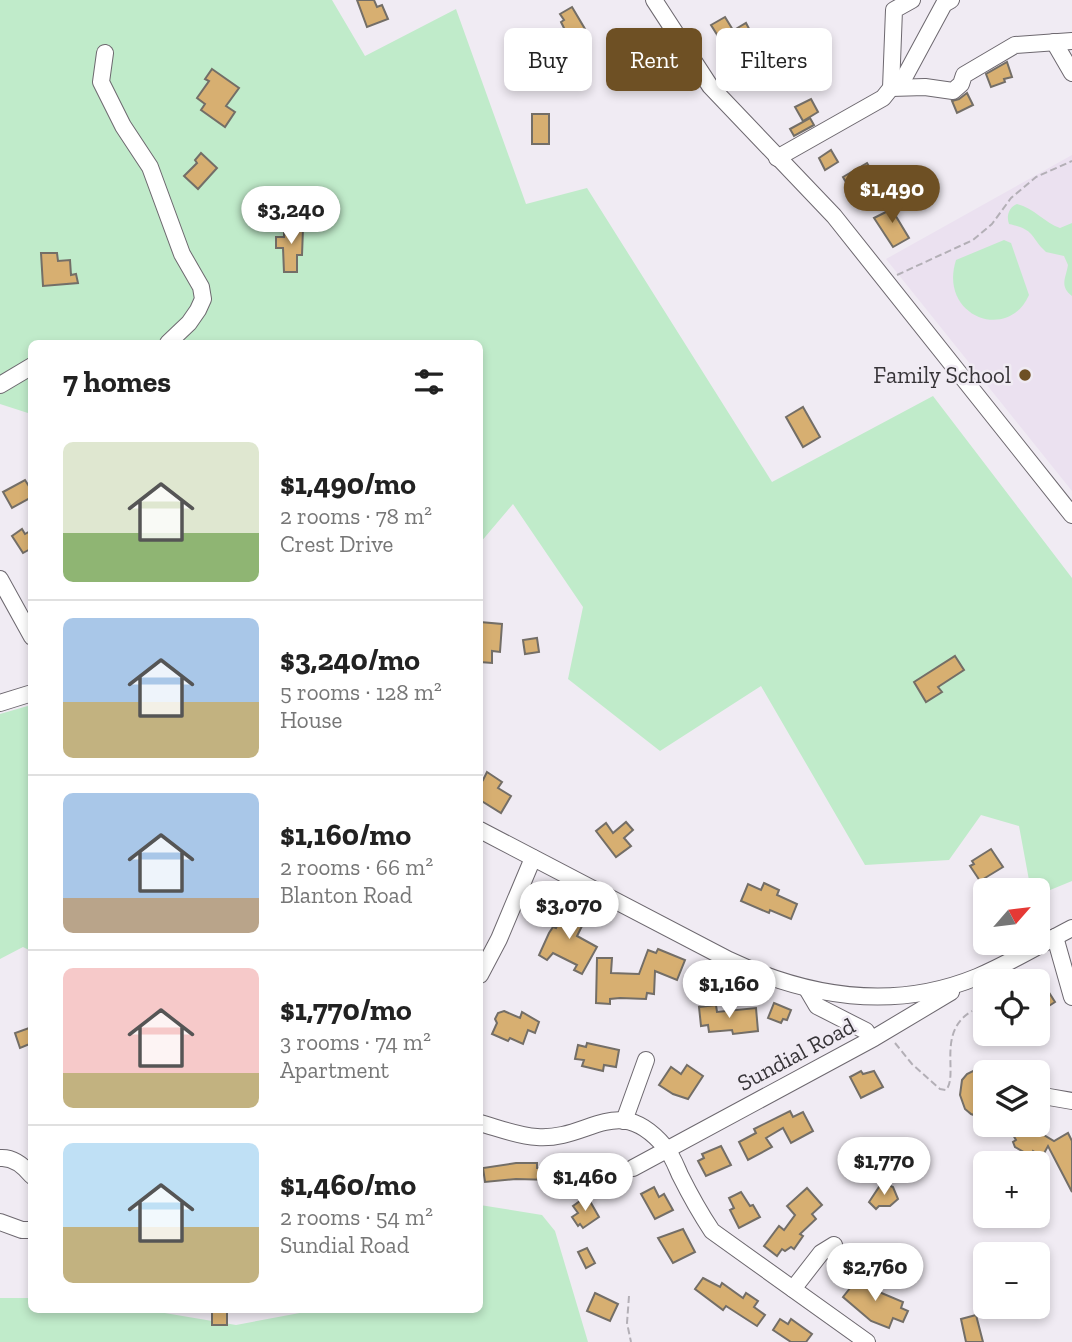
<!DOCTYPE html>
<html lang="en">
<head>
<meta charset="utf-8">
<style>
	:root { --surface:#fff; --page:#f2f2f2; --text:#222; --muted:#767676; --line:#e0e0e0; --accent:#6e5024 }
	body { margin:0; font-family:"Zilla Slab",serif; background:var(--page); color:var(--text); height:100vh; display:flex; flex-direction:column; font-size:26px; white-space:nowrap }
	* { box-sizing:border-box; margin:0 }
	p { font-size:23px; color:var(--muted) }
	.icon { flex:none; width:38px; height:38px; fill:none; stroke:currentColor; stroke-width:2; stroke-linecap:round; stroke-linejoin:round }
	.map { position:relative; flex:1; overflow:hidden }
	.panel { position:absolute; left:28px; top:340px; width:455px; height:973px; display:flex; flex-direction:column; background:var(--surface); border-radius:10px; box-shadow:0 4px 10px #0003 }
	.panel>* { flex:none }
	.guide { position:absolute; left:504px; top:28px; width:462px; height:63px; display:flex; gap:14px }
	.needle { width:46px; rotate:62deg }
	.buttons { position:absolute; left:973px; top:878px; display:grid; gap:14px }
	.buttons a { display:grid; place-items:center; width:77px; height:77px; border-radius:10px; background:var(--surface); box-shadow:0 4px 10px #0003; font-size:35px }
	.price { position:absolute; translate:-50% -60px; padding:0 16px; border-radius:24px; background:#fff; color:#222; font-size:23px; line-height:46px; filter:drop-shadow(0 2px 4px #0008) }
	.price::after { content:''; position:absolute; left:50%; top:42px; width:21px; height:16px; margin-left:-10px; background:inherit; clip-path:polygon(0 0,100% 0,50% 100%) }
	.price.selected { background:var(--accent); color:#fff }
	ul { padding:0; list-style:none }
	li { display:flex; align-items:center; gap:21px; height:175px; padding:0 35px }
	li+li { border-top:2px solid var(--line) }
	li span { display:grid; place-items:center; flex:none; width:196px; height:140px; border-radius:10px; color:#555 }
	li>.icon { margin-inline-start:auto }
	span .icon { width:84px; height:84px; fill:#fffc; stroke-width:1 }
	li b { font-size:30px }
	h2 { display:flex; justify-content:space-between; align-items:center; height:84px; padding:0 35px; font-size:30px }
	.pill { padding:0 24px; border-radius:10px; background:var(--surface); box-shadow:0 4px 10px #0003; font-size:24px; line-height:63px }
	.pill.selected { background:var(--accent); color:#fff }
	.map>svg:first-child { display:block }
</style>
</head>
<body>
<div class="map">
<svg width="1072" height="1342" viewBox="0 0 1072 1342">
	<rect width="100%" height="100%" fill="#f0ebf3"/>
	<polygon fill="#ebe1f0" points="1072,155 1072,491 886,259"/>
	<g fill="#c0ebca">
		<polygon points="0,0 332,0 365,56 456,9 526,204 587,188 772,482 933,396 1072,578 1072,881 1038,895 1038,891 1031,891 1019,826 981,815 949,860 865,865 761,686 660,751 568,679 583,607 513,504 480,543 480,343 32,343 31,414 0,404"/>
		<path d="M1017,204C1034,208 1045,223 1060,228L1072,223V296C1059,286 1066,278 1068,265L1064,256L1046,252C1029,236 1036,230 1009,224C1006,216 1009,207 1017,204Z"/>
		<path d="M1004,240L1011,243L1029,295C1008,343 938,316 956,260Z"/>
		<polygon points="31,705 31,951 23,947 0,959 0,714"/>
		<polygon points="480,1205 542,1215 555,1231 588,1342 0,1342 0,1298 31,1298 32,1309 141,1309 236,1325 321,1309 480,1309"/>
	</g>
	<g fill="#d7af71" stroke="#736e67" stroke-width="2">
		<polygon points="357,0 374,0 377,7 382,5 388,19 367,27"/>
		<polygon points="572,7 585,29 569,38 561,22 564,20 560,14"/>
		<polygon points="725,17 736,35 723,44 711,25"/>
		<polygon points="746,23 754,38 742,44 734,30"/>
		<polygon points="1007,62 1012,77 1004,79 1005,82 991,87 986,74"/>
		<polygon points="212,69 239,88 226,106 235,112 225,127 201,110 205,104 197,98 209,81 205,79"/>
		<polygon points="967,93 973,105 957,113 952,101 959,99"/>
		<polygon points="811,99 818,112 803,121 795,107"/>
		<rect x="532" y="114" width="17" height="30"/>
		<polygon points="810,118 814,125 794,136 790,129"/>
		<polygon points="831,150 838,162 825,170 819,158"/>
		<polygon points="201,153 217,168 198,189 184,176 197,163 195,160"/>
		<polygon points="867,163 880,185 869,191 872,195 858,203 843,177"/>
		<polygon points="899,199 904,207 894,213 909,238 893,247 874,218 892,209 890,204"/>
		<polygon points="284,223 301,224 303,228 302,255 297,255 297,272 284,272 283,248 276,248 276,237 284,237"/>
		<polygon points="41,253 57,253 58,261 70,260 71,275 76,274 78,283 43,286"/>
		<polygon points="803,407 820,437 803,447 786,417"/>
		<polygon points="25,480 32,491 32,497 12,508 3,492"/>
		<polygon points="22,529 25,534 32,530 32,548 23,553 12,536"/>
		<polygon points="480,622 502,624 500,652 492,651 492,663 480,662"/>
		<polygon points="537,638 539,652 525,654 523,640"/>
		<polygon points="955,656 964,670 938,687 942,692 926,702 914,682"/>
		<polygon points="487,772 502,782 498,788 511,796 501,813 480,800 480,778 483,780"/>
		<polygon points="626,822 633,830 624,838 631,846 616,857 596,831 606,823 613,833"/>
		<polygon points="991,849 1003,867 980,881 970,866 974,864 972,861"/>
		<polygon points="764,883 779,890 777,895 797,904 791,919 770,910 769,913 741,901 748,884 761,890"/>
		<polygon points="567,906 587,916 577,936 597,947 582,974 574,970 577,965 553,953 547,960 539,955 549,933 553,927 556,928"/>
		<polygon points="658,949 685,960 677,980 655,971 654,994 647,993 646,999 620,998 610,999 610,1004 596,1003 597,958 612,958 611,973 639,974 648,950 656,953"/>
		<polygon points="1038,975 1055,1002 1038,1013"/>
		<polygon points="774,1003 791,1010 787,1020 783,1019 781,1023 768,1018"/>
		<polygon points="716,1005 717,1012 756,1008 758,1031 733,1034 732,1030 709,1032 708,1025 701,1026 699,1007"/>
		<polygon points="504,1011 520,1018 522,1012 539,1022 535,1033 528,1030 523,1044 510,1038 508,1041 492,1034 497,1023 495,1019 498,1013"/>
		<polygon points="32,1027 32,1043 20,1048 15,1033"/>
		<polygon points="587,1043 619,1050 616,1067 604,1065 603,1071 582,1066 584,1060 575,1059 578,1045 586,1047"/>
		<polygon points="687,1065 703,1076 688,1099 673,1094 659,1085 671,1067 681,1074"/>
		<polygon points="985,1065 985,1119 971,1114 965,1109 960,1095 962,1080 967,1074"/>
		<polygon points="861,1071 863,1074 874,1071 883,1087 861,1098 850,1077"/>
		<polygon points="790,1111 793,1117 803,1112 813,1131 791,1143 783,1128 766,1138 772,1147 748,1160 739,1142 756,1133 754,1129"/>
		<polygon points="1014,1125 1032,1125 1034,1129 1054,1141 1068,1133 1072,1141 1072,1192 1048,1146 1042,1157 1033,1151 1031,1156 1015,1147 1013,1142 1016,1140 1009,1128"/>
		<polygon points="721,1146 731,1165 706,1176 698,1161 704,1158 702,1154"/>
		<polygon points="516,1163 537,1163 537,1168 551,1168 551,1180 516,1179 485,1182 483,1168"/>
		<polygon points="883,1183 893,1187 898,1199 890,1206 879,1206 876,1209 869,1202 879,1187"/>
		<polygon points="654,1187 659,1197 664,1194 673,1210 655,1219 641,1194"/>
		<polygon points="807,1188 822,1205 812,1214 816,1219 800,1234 803,1236 794,1249 791,1247 785,1251 782,1249 777,1256 764,1246 779,1226 784,1230 795,1215 787,1206"/>
		<polygon points="741,1192 750,1206 753,1205 760,1217 739,1228 730,1210 734,1208 729,1198"/>
		<polygon points="587,1196 599,1217 583,1228 580,1224 578,1226 572,1217 578,1213 573,1206"/>
		<polygon points="683,1229 695,1252 673,1263 658,1238"/>
		<polygon points="587,1248 595,1263 586,1268 578,1252"/>
		<polygon points="862,1273 875,1284 872,1289 903,1302 901,1308 908,1311 903,1322 893,1318 889,1328 871,1321 843,1297"/>
		<polygon points="703,1278 720,1287 722,1283 743,1298 746,1293 758,1301 754,1307 765,1315 757,1326 726,1306 723,1310 695,1289"/>
		<polygon points="595,1293 618,1304 610,1321 587,1311"/>
		<rect x="212" y="1309" width="15" height="16"/>
		<polygon points="976,1315 983,1342 966,1342 961,1319"/>
		<polygon points="780,1319 788,1324 791,1319 812,1334 806,1342 791,1342 773,1330"/>
	</g>
	<g fill="none" stroke-linecap="round" stroke-linejoin="round">
		<defs>
			<g id="minor">
				<polyline points="654,0 710,86 834,216 1072,515"/>
				<polyline points="1054,42 1072,73"/>
				<polyline points="105,53 101,82 123,126 150,167 182,254 201,287 203,299 198,310 189,323 168,343"/>
				<polyline points="891,88 925,87 953,91 961,84 964,75 1015,45 1072,41"/>
				<polyline points="891,88 904,78 944,4 951,0"/>
				<polyline points="777,158 883,98 891,88 894,10 912,0"/>
				<polyline points="0,385 32,366"/>
				<polyline points="0,579 32,637"/>
				<polyline points="0,703 32,693"/>
				<path d="M480,830L729,960C808,997 894,1011 977,977C1010,963 1041,944 1072,928"/>
				<polyline points="1055,937 1072,997"/>
				<polyline points="480,975 499,939 533,858"/>
				<polyline points="807,989 817,1006 866,1031 871,1039"/>
				<polyline points="1049,1097 1072,1101"/>
				<polyline points="624,1121 646,1060"/>
				<path d="M480,1123C498,1128 518,1136 537,1137C589,1141 618,1091 665,1147C672,1155 676,1166 680,1175C690,1195 700,1213 712,1231L867,1342"/>
				<path d="M0,1158C13,1157 24,1166 32,1176"/>
				<polyline points="633,1168 874,1038 951,992"/>
				<polyline points="0,1222 22,1230 32,1230"/>
				<polyline points="793,1289 821,1253 834,1245"/>
			</g>
		</defs>
		<use href="#minor" stroke="#6d686f" stroke-width="18"/>
		<g stroke="#b3afb6" stroke-width="2" stroke-dasharray="7 3.5" stroke-linecap="butt">
			<polyline points="897,275 973,240 992,224 1011,198 1036,177 1072,161"/>
			<path d="M895,1043L912,1064L940,1089L946,1090C959,1075 936,1032 972,1011"/>
			<polyline points="629,1296 627,1323 631,1342"/>
		</g>
		<use href="#minor" stroke="#fff" stroke-width="16"/>
	</g>
	<circle fill="#6e5024" stroke="#f0ebf3" stroke-width="2.5" cx="1025" cy="375" r="7"/>
	<g text-anchor="middle" stroke-width="5" stroke-linejoin="round" paint-order="stroke">
		<g font-size="23" fill="#373438" stroke="#f0ebf3" text-anchor="end">
			<text x="1011" y="383">Family School</text>
		</g>
		<g font-size="23" fill="#373438" stroke="#f0ebf3">
			<text transform="translate(796 1054) rotate(-28)" y="8">Sundial Road</text>
		</g>
	</g>
</svg>
<div class="buttons">
<a><svg class="needle" viewBox="-14 -14 28 28"><path d="M0-13l5 13h-10z" fill="#e53935"/><path d="M0 13l5-13h-10z" fill="#767676"/></svg></a>
<a><svg class="icon" aria-label="locate" viewBox="0 0 24 24"><circle cx="12" cy="12" r="6"/><path d="M12 2v4M12 18v4M2 12h4M18 12h4"/></svg></a>
<a><svg class="icon" aria-label="layers" viewBox="0 0 24 24"><path d="M12 4l9 5-9 5-9-5zM3 14l9 5 9-5"/></svg></a>
<a>+</a>
<a>−</a>
</div>
<b class="price selected" style="left:892px;top:225px">$1,490</b>
<b class="price" style="left:291px;top:246px">$3,240</b>
<b class="price" style="left:569px;top:941px">$3,070</b>
<b class="price" style="left:729px;top:1020px">$1,160</b>
<b class="price" style="left:884px;top:1197px">$1,770</b>
<b class="price" style="left:585px;top:1213px">$1,460</b>
<b class="price" style="left:875px;top:1303px">$2,760</b>
<div class="guide">
<a class="pill">Buy</a>
<a class="pill selected">Rent</a>
<a class="pill">Filters</a>
</div>
<section class="panel">
<h2>7 homes<svg class="icon" aria-label="filters" viewBox="0 0 24 24"><path d="M4 7h16M4 17h16"/><circle cx="9" cy="7" r="2"/><circle cx="15" cy="17" r="2"/></svg></h2>
<ul>
<li><span style="background:linear-gradient(#dfe7d0 65%,#8fb573 0)"><svg class="icon" aria-label="home" viewBox="0 0 24 24"><path d="M3 11l9-7 9 7M6 9v11h12V9"/></svg></span><div><b>$1,490/mo</b><p>2 rooms · 78 m²</p><p>Crest Drive</p></div></li>
<li><span style="background:linear-gradient(#a9c7e8 60%,#c2b280 0)"><svg class="icon" aria-label="home" viewBox="0 0 24 24"><path d="M3 11l9-7 9 7M6 9v11h12V9"/></svg></span><div><b>$3,240/mo</b><p>5 rooms · 128 m²</p><p>House</p></div></li>
<li><span style="background:linear-gradient(#a9c7e8 75%,#b9a48a 0)"><svg class="icon" aria-label="home" viewBox="0 0 24 24"><path d="M3 11l9-7 9 7M6 9v11h12V9"/></svg></span><div><b>$1,160/mo</b><p>2 rooms · 66 m²</p><p>Blanton Road</p></div></li>
<li><span style="background:linear-gradient(#f6c9c9 75%,#c2b280 0)"><svg class="icon" aria-label="home" viewBox="0 0 24 24"><path d="M3 11l9-7 9 7M6 9v11h12V9"/></svg></span><div><b>$1,770/mo</b><p>3 rooms · 74 m²</p><p>Apartment</p></div></li>
<li><span style="background:linear-gradient(#bfe0f5 60%,#c2b280 0)"><svg class="icon" aria-label="home" viewBox="0 0 24 24"><path d="M3 11l9-7 9 7M6 9v11h12V9"/></svg></span><div><b>$1,460/mo</b><p>2 rooms · 54 m²</p><p>Sundial Road</p></div></li>
</ul>
</section>
</div>
</body>
</html>
